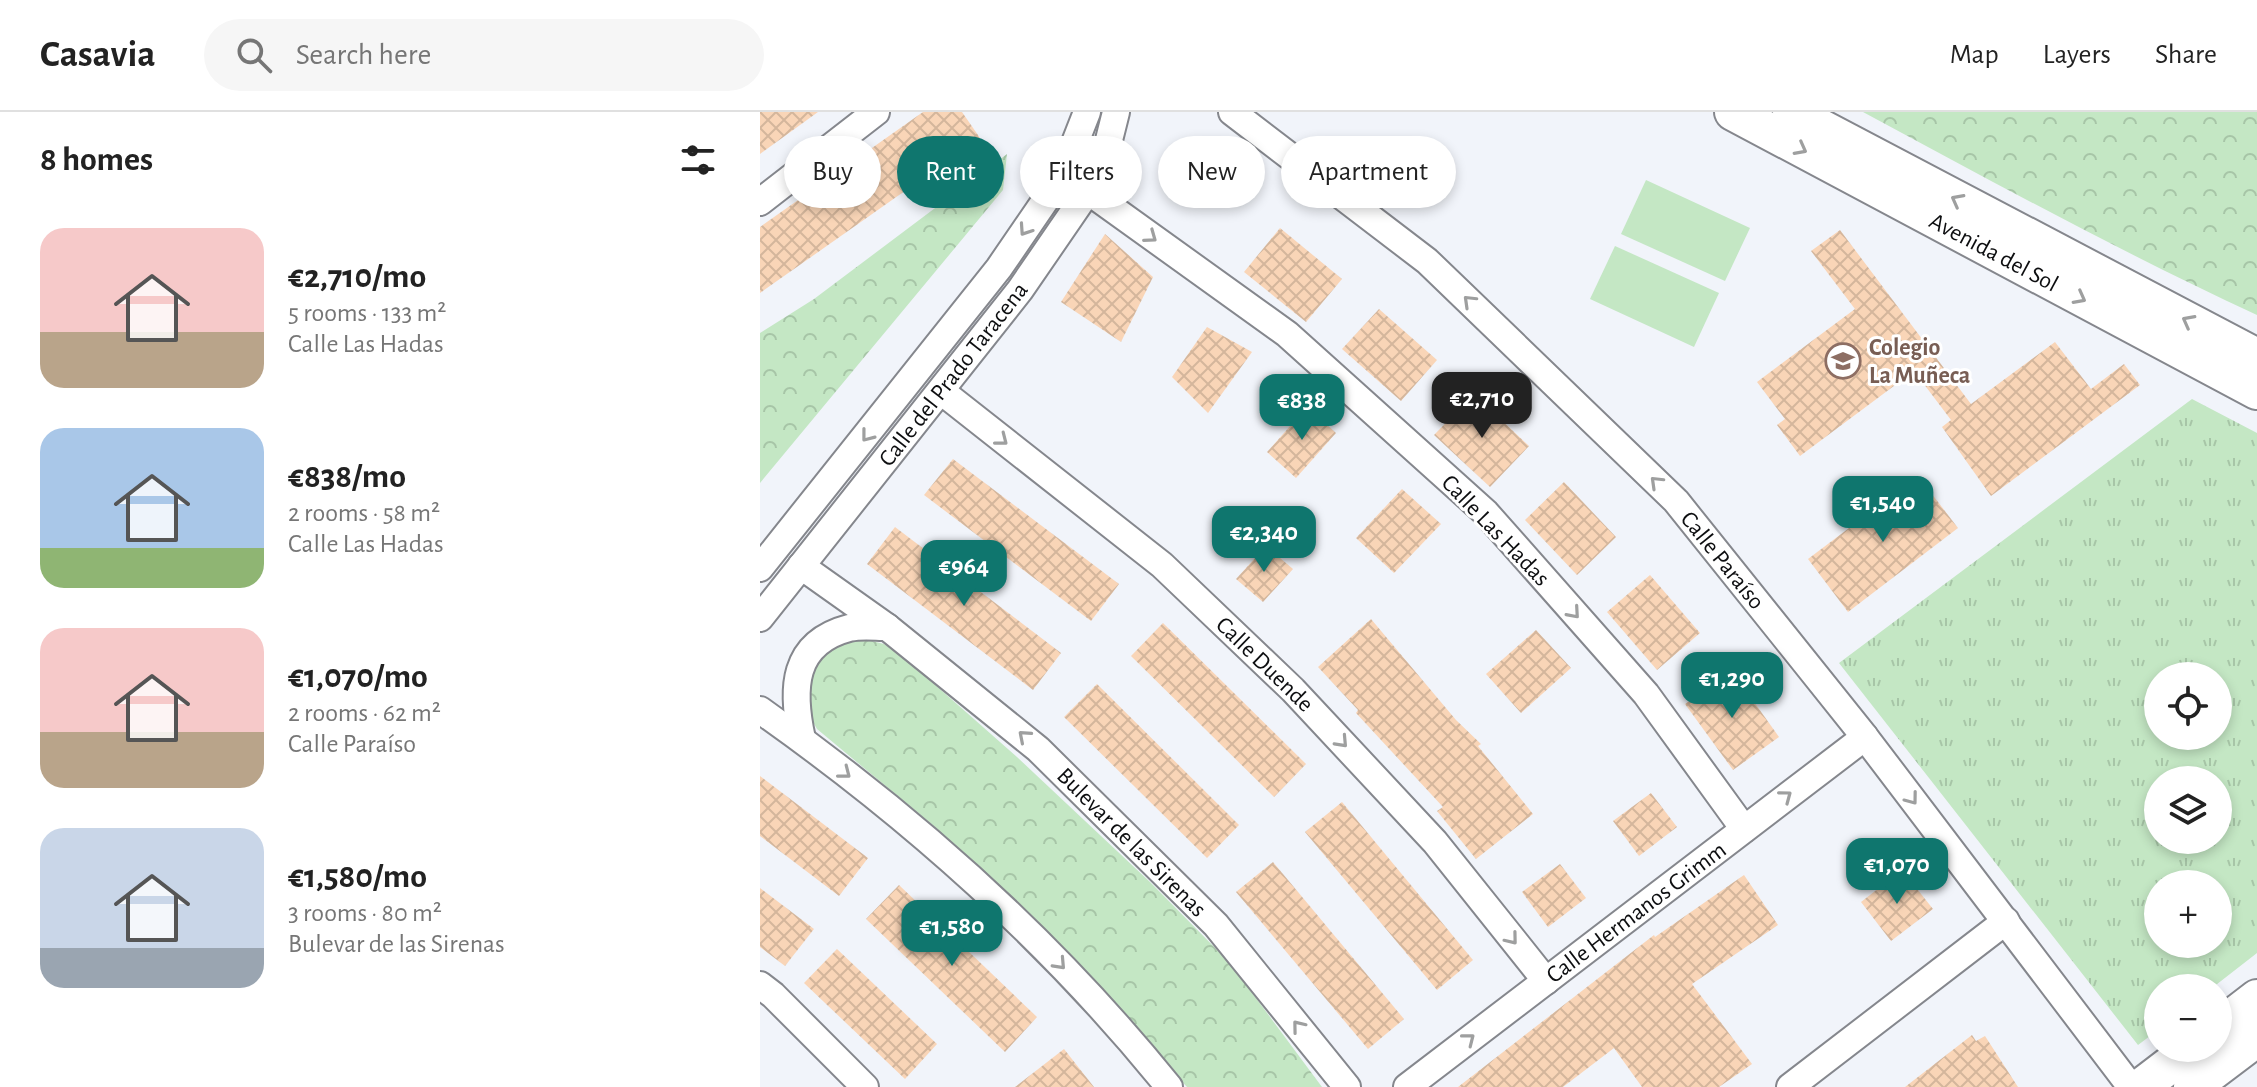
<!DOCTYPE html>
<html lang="en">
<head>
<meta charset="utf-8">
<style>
	:root { --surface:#fff; --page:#f6f6f6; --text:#222; --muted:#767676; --line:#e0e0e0; --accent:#0f766e }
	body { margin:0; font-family:"Alegreya Sans",sans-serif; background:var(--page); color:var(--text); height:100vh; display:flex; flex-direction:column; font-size:30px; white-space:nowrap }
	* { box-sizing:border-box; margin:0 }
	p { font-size:26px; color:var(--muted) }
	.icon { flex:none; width:44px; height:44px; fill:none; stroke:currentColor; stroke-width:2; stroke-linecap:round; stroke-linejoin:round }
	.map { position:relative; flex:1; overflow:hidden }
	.drawer { display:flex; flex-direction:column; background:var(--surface); width:760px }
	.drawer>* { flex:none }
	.hud { position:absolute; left:24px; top:24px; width:760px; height:72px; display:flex; gap:16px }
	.buttons { position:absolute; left:1384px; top:550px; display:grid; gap:16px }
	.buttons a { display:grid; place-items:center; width:88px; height:88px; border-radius:50%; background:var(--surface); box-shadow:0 4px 12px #0003; font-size:40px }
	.price { position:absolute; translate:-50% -68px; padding:0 18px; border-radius:16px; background:var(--accent); color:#fff; font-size:26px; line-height:52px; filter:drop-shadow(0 2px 4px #0008) }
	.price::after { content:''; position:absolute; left:50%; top:48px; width:24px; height:18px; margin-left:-12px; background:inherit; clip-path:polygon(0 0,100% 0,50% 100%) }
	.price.active { background:#222; color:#fff }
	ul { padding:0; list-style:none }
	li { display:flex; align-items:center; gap:24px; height:200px; padding:0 40px }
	li span { display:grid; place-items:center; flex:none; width:224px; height:160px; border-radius:24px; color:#555 }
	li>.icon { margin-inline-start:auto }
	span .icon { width:96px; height:96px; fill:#fffc; stroke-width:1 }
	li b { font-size:34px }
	h2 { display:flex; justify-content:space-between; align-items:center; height:96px; padding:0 40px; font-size:34px }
	.tag { padding:0 28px; border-radius:36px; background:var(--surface); box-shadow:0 4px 12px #0003; font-size:28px; line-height:72px }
	.tag.active { background:var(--accent); color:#fff }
	header { display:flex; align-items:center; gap:48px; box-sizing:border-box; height:112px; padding:0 40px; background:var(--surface); border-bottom:2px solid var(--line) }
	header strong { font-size:38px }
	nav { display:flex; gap:44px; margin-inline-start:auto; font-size:28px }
	.search { width:560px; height:72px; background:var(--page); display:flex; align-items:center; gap:20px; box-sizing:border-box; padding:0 28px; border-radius:44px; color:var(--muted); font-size:30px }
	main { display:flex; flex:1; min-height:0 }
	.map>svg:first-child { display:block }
</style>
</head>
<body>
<header>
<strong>Casavia</strong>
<div class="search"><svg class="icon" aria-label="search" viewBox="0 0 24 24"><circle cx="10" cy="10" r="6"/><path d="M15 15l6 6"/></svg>Search here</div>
<nav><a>Map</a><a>Layers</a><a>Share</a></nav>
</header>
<main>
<section class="drawer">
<h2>8 homes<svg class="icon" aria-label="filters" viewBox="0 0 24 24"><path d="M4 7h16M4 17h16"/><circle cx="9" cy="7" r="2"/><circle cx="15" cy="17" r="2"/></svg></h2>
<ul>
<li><span style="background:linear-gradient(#f6c9c9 65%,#b9a48a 0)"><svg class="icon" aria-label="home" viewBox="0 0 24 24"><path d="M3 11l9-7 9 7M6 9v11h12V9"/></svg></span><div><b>€2,710/mo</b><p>5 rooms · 133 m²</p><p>Calle Las Hadas</p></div></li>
<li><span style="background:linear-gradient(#a9c7e8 75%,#8fb573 0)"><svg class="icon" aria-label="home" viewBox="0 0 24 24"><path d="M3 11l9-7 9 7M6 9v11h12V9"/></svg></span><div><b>€838/mo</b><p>2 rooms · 58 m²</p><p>Calle Las Hadas</p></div></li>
<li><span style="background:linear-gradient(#f6c9c9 65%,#b9a48a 0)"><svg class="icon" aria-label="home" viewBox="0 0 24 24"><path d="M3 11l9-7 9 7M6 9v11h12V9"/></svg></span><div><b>€1,070/mo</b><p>2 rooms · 62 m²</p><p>Calle Paraíso</p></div></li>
<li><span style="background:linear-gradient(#c9d6e8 75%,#9aa5b1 0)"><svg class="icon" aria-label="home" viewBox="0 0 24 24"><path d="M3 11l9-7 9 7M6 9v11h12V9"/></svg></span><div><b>€1,580/mo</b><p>3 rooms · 80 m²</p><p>Bulevar de las Sirenas</p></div></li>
</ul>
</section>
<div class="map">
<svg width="1497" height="975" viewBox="0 0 1497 975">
	<defs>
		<pattern id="grass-tufts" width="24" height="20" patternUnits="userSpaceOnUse" patternTransform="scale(2)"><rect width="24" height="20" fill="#c4e7c4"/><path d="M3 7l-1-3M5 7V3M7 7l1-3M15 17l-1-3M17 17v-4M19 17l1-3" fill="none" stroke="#a7c5a7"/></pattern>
		<pattern id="park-crowns" width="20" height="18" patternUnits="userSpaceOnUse" patternTransform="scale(2)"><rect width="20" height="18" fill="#c4e7c4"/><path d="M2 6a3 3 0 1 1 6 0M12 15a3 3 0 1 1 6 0" fill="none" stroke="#a7c5a7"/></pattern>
		<pattern id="building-cross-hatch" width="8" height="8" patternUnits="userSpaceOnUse" patternTransform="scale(2)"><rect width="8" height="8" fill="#f9d5b7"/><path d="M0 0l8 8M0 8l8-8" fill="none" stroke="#d4b69c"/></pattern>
	</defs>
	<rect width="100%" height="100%" fill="#f1f4fa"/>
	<path fill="url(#grass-tufts)" fill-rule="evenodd" d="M1432,287L1497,321V841L1452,876H1398V918L1378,933L1079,551ZM1398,564H1458V624H1398ZM1398,668H1458V728H1398ZM1398,772H1458V832H1398Z"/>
	<g fill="url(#park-crowns)">
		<path d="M1103,0H1497V203C1363,141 1233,70 1103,0Z"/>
		<polygon points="247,42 243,78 0,371 0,221 54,187"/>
		<polygon points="100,526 124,532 147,548 257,645 390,770 470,851 562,975 427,975 275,810 175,715 57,617 46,598 48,572 56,555 73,532"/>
	</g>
	<g fill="#c4e7c4">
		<polygon points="886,68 990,116 965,169 861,122"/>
		<polygon points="855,134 959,181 934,235 830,187"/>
	</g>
	<g fill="url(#building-cross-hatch)">
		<polygon points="0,0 58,0 0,42"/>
		<polygon points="163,0 202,0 220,26 0,181 0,115"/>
		<polygon points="520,116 582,167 546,210 484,160"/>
		<polygon points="1080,118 1211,292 1295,230 1331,277 1364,252 1380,273 1231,384 1182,315 1191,308 1154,259 1040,344 1017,313 1025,307 997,270 1095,197 1051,139"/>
		<polygon points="345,122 393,165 361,230 301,190"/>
		<polygon points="619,197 677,248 641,289 582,237"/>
		<polygon points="447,215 492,240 448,301 412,265"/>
		<polygon points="714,282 769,334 730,375 674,323"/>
		<polygon points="547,295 576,321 536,366 507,340"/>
		<polygon points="193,347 359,472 331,509 164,383"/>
		<polygon points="1158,364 1198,416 1088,500 1048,447"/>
		<polygon points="804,370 856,425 817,463 765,408"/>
		<polygon points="642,377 681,412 634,461 596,426"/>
		<polygon points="135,415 301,541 273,578 107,452"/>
		<polygon points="506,434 533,457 503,490 476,467"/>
		<polygon points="890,463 940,521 897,558 847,500"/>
		<polygon points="611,507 696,608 721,632 718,634 773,702 716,747 677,699 683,695 596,601 598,598 558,555"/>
		<polygon points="403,511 546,652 514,685 371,544"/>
		<polygon points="776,518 811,556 761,601 726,562"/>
		<polygon points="972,559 1019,625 973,658 925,592"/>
		<polygon points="337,572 479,713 447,746 304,605"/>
		<polygon points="0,664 108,746 79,784 0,724"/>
		<polygon points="891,681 917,715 879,744 853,709"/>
		<polygon points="582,690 713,848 677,878 545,720"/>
		<polygon points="513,750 644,907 608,937 476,780"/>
		<polygon points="800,752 826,786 788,815 762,780"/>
		<polygon points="1142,758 1173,797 1131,829 1101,790"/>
		<polygon points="984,763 1018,813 932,872 992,952 959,975 882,975 854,936 803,975 698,975 894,823 895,825"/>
		<polygon points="139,773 277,905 245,940 106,807"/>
		<polygon points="0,776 54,817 25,854 0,835"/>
		<polygon points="77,837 177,932 145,967 44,871"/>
		<polygon points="1212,923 1216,929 1225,924 1258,975 1145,975"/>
		<polygon points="304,937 334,975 255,975"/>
	</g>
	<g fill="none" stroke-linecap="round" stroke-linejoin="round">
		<defs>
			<g id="street">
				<polyline points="472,0 667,149 916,389 1105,625 1371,975"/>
				<polyline points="328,79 527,222 726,401 886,582 984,717"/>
				<polyline points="0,90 116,0"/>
				<polyline points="181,279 402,453 533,578 675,730 786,869"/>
				<polyline points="41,454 127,515 278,637 456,813 587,975"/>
				<polyline points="0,456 239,156 302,64 327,0"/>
				<polyline points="0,506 260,178 328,79 349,28 356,0"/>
				<path d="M0,598C152,705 292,830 409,975"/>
				<path d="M42,627C31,577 32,531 89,516C101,513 115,515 127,515"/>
				<polyline points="0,873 13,883 105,975"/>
				<polyline points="647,975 1105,625"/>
				<polyline points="1030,975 1246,809"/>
			</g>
			<g id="secondary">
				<polyline points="973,0 1497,279"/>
				<polyline points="1031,0 1497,245"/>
				<polyline points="1458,916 1497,886"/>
				<polyline points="1381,975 1432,936"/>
				<polyline points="1432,975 1497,926"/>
			</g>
		</defs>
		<use href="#street" stroke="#85878d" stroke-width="30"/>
		<use href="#secondary" stroke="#85878d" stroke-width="40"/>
		<use href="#street" stroke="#fff" stroke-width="26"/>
		<use href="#secondary" stroke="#fff" stroke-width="36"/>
	</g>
	<defs><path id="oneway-chevron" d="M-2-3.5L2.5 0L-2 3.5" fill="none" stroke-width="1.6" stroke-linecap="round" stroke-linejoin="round" transform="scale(2)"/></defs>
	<g stroke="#9e9f9f">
		<use href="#oneway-chevron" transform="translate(1041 37) rotate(28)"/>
		<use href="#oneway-chevron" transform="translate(1197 88) rotate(-152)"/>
		<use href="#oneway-chevron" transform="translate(265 118) rotate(124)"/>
		<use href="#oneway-chevron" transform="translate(391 125) rotate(36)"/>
		<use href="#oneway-chevron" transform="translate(1320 186) rotate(28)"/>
		<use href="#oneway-chevron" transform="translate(709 189) rotate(-136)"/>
		<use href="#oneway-chevron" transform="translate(1428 209) rotate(-152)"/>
		<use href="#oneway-chevron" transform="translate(107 324) rotate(128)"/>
		<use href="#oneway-chevron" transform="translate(242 328) rotate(38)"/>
		<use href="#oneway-chevron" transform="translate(896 370) rotate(-136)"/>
		<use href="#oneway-chevron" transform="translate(814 501) rotate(49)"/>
		<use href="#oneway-chevron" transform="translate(264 624) rotate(-139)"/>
		<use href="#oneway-chevron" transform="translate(582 630) rotate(47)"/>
		<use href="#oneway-chevron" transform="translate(85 661) rotate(38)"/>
		<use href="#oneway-chevron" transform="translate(1026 684) rotate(-37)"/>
		<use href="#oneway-chevron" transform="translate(1152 687) rotate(53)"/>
		<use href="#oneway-chevron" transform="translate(752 827) rotate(51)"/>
		<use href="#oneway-chevron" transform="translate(300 852) rotate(47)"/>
		<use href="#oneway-chevron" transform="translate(538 914) rotate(-129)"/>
		<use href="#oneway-chevron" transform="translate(709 927) rotate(-38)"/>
	</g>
	<defs>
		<symbol id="school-ring" viewBox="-11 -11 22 22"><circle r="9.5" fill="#fff" stroke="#8d6e63" stroke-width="1.5"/><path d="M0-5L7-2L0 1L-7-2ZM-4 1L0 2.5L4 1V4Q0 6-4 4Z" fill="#8d6e63"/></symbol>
	</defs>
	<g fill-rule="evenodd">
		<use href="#school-ring" x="1063" y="229" width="40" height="40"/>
	</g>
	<g text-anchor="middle" stroke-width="6" stroke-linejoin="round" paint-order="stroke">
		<g font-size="24" fill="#0d0e10" stroke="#fff">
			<text transform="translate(1234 140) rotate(28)" y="8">Avenida del Sol</text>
			<text transform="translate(193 262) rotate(-52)" y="8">Calle del Prado Taracena</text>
			<text transform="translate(736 418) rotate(46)" y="8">Calle Las Hadas</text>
			<text transform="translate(963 448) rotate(51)" y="8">Calle Paraíso</text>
			<text transform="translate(505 552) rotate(44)" y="8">Calle Duende</text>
			<text transform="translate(372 730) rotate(45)" y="8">Bulevar de las Sirenas</text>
			<text transform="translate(876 800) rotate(-37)" y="8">Calle Hermanos Grimm</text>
		</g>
		<g font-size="24" font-weight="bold" fill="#785e54" stroke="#fff" text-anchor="start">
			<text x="1109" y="243">Colegio<tspan x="1109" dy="28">La Muñeca</tspan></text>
		</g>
	</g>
</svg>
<div class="buttons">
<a><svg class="icon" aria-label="locate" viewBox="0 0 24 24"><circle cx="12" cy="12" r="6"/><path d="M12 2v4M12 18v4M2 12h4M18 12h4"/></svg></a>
<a><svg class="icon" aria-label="layers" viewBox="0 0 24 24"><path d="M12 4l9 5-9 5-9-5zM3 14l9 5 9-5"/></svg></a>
<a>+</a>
<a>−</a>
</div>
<b class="price active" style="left:722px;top:328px">€2,710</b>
<b class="price" style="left:542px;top:330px">€838</b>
<b class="price" style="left:1123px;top:432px">€1,540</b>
<b class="price" style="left:504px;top:462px">€2,340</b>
<b class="price" style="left:204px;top:496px">€964</b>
<b class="price" style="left:972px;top:608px">€1,290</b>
<b class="price" style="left:1137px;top:794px">€1,070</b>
<b class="price" style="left:192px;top:856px">€1,580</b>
<div class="hud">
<a class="tag">Buy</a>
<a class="tag active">Rent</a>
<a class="tag">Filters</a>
<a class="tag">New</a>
<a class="tag">Apartment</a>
</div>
</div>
</main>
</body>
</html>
